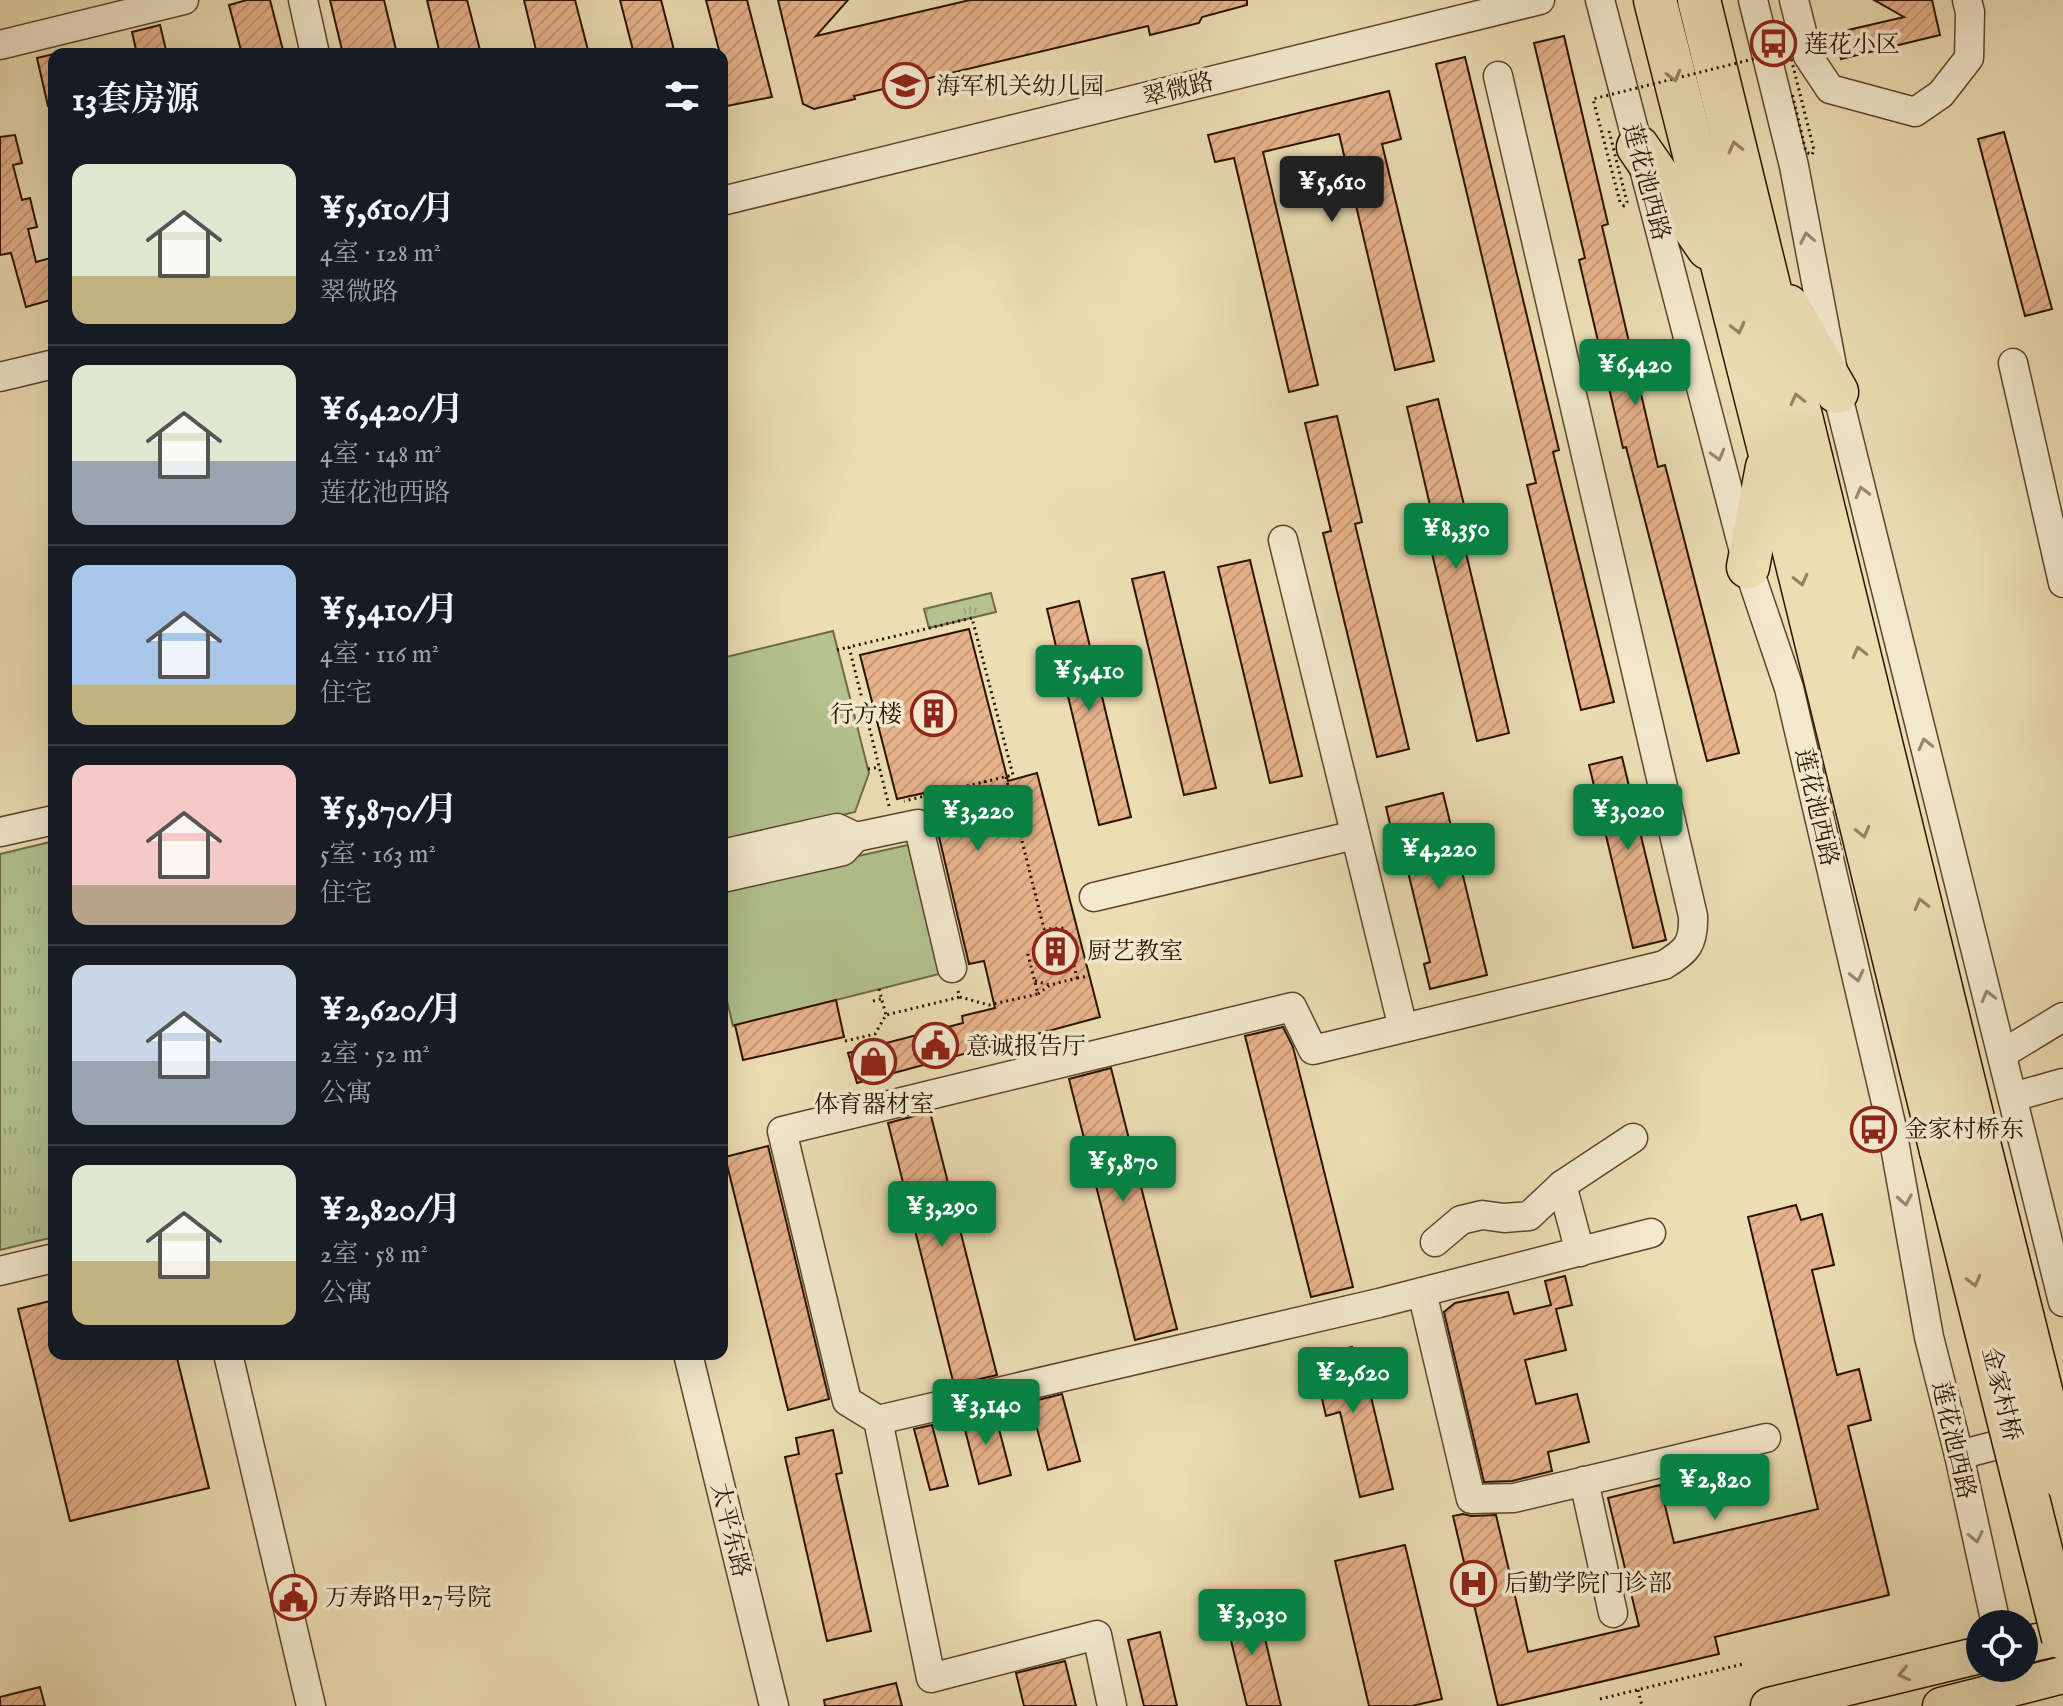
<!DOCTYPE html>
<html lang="zh">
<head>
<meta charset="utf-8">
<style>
	:root { --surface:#171b24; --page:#242831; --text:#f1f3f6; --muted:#9ea1a6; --line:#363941; --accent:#0b8043 }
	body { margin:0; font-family:"IM FELL English","Noto Serif SC",serif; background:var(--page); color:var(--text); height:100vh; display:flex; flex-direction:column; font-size:30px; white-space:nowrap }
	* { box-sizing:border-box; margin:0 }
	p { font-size:26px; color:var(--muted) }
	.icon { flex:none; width:44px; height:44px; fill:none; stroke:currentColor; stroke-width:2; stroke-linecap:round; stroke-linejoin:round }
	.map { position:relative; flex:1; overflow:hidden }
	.panel { position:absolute; left:48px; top:48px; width:680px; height:1312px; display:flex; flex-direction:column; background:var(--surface); border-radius:16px; box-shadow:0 8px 32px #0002 }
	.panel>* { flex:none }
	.buttons { position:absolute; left:1966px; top:1610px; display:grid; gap:16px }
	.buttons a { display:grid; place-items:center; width:72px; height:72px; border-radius:50%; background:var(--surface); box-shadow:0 8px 32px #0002; font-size:40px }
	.price { position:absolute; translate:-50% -68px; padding:0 18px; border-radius:8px; background:var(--accent); color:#fff; font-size:26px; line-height:52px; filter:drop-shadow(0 2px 4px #0008) }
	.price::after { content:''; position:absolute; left:50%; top:48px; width:24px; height:18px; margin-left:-12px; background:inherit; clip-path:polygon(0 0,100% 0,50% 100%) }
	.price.current { background:#222; color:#fff }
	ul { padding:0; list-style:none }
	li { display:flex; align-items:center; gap:24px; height:200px; padding:0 24px }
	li+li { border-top:2px solid var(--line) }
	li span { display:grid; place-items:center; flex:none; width:224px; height:160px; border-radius:16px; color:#555 }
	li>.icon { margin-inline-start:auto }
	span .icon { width:96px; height:96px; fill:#fffc; stroke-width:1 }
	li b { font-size:34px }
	h2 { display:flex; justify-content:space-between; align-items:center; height:96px; padding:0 24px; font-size:34px }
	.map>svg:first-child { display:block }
</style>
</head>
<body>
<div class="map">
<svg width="2063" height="1706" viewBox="0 0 2063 1706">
	<defs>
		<pattern id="park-tufts" width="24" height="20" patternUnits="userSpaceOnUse" patternTransform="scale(2)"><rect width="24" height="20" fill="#b3c290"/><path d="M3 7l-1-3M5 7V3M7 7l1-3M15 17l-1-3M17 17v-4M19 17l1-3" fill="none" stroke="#9aa67a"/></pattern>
		<pattern id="building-hatch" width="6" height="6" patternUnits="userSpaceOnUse" patternTransform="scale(2)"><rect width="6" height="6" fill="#e7b38c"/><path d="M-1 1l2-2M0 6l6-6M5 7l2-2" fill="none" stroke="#c69977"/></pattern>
	</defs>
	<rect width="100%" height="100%" fill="#ecddb3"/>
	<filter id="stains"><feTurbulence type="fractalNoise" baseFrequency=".0025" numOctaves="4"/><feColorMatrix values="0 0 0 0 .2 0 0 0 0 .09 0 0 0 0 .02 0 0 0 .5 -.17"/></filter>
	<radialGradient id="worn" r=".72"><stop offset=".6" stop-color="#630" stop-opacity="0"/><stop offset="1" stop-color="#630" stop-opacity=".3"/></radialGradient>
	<g fill="url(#park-tufts)" stroke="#706a48" stroke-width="2">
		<polygon points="991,593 996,612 929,628 924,609"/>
		<polygon points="54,841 54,1237 0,1250 0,854"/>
	</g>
	<g fill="#b3c290" stroke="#706a48" stroke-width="2">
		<polygon points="833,631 869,773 855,812 722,843 722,658"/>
		<polygon points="908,845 939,974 733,1026 722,980 722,886"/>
	</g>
	<g fill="url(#building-hatch)" stroke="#2c1200" stroke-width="2">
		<polygon points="247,0 270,0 284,54 242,54 229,5"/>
		<polygon points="330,0 384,0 397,54 343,54"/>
		<polygon points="427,0 467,0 481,54 440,54"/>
		<polygon points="524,0 575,0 589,54 537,54"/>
		<polygon points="620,0 661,0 675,54 634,54"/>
		<polygon points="706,0 747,0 772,97 722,107 722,54 720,54"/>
		<polygon points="778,0 848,0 816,36 970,0 1247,0 1247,5 1202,17 1199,23 1150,35 1148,26 854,96 855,99 814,109 803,104"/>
		<polygon points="1874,0 1932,0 1940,35 1841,59 1835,33 1904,17"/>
		<polygon points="160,25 167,54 137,54 132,32"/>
		<polygon points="1564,36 1608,224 1602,226 1658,467 1665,465 1739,753 1707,761 1626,447 1623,448 1579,260 1585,258 1534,43"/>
		<polygon points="54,54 54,105 48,106 37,58"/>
		<polygon points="1465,57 1559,450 1553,452 1614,702 1581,710 1527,485 1536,483 1436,64"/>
		<polygon points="1389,91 1401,139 1382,144 1434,361 1395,370 1339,134 1263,152 1318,385 1289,392 1234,158 1215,162 1208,135"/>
		<polygon points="2004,132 2052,309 2025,316 1978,139"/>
		<polygon points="15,135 22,163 13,165 22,200 30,198 37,227 28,229 36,262 54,257 54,299 26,307 11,253 0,255 0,137"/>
		<polygon points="1438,399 1464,505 1455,507 1509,733 1477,741 1423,516 1432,514 1407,407"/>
		<polygon points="1337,416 1362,522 1355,524 1409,749 1377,757 1323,533 1331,531 1305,423"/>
		<polygon points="1250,560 1302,776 1270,783 1218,567"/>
		<polygon points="1164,572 1216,788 1184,795 1132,579"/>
		<polygon points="1079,601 1131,817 1099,825 1047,609"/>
		<polygon points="969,629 1008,781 1037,773 1100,1017 857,1083 848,1053 963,1023 962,1016 995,1008 984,961 969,964 935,820 928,811 924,793 897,799 860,655"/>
		<polygon points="1622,757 1666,940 1633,948 1589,765"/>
		<polygon points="1443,793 1487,975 1430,989 1424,964 1430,962 1397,827 1391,828 1386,807"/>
		<polygon points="836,1000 844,1037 743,1060 735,1025"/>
		<polygon points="1283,1027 1293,1047 1353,1287 1311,1297 1245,1036"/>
		<polygon points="1111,1068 1177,1329 1135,1340 1069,1079"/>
		<polygon points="930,1112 997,1375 954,1385 888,1123"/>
		<polygon points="768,1146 829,1399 788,1410 725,1157"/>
		<polygon points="1796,1205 1801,1220 1822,1214 1834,1265 1812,1270 1837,1375 1859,1369 1871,1420 1848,1426 1889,1595 1715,1637 1719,1654 1498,1706 1453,1516 1463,1514 1471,1516 1496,1515 1528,1652 1639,1626 1608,1498 1660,1485 1674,1543 1818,1509 1748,1217"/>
		<polygon points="1565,1276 1572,1305 1556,1309 1566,1350 1525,1360 1536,1404 1577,1394 1589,1442 1548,1452 1552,1471 1512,1481 1484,1482 1444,1312 1455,1303 1508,1292 1514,1314 1551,1305 1545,1281"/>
		<polygon points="54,1300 54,1354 176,1354 209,1488 70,1521 18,1309"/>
		<polygon points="1352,1347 1356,1360 1362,1359 1393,1489 1360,1497 1340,1412 1326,1416 1316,1373 1306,1376 1301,1359"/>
		<polygon points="1062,1394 1080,1461 1048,1470 1030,1402"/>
		<polygon points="994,1410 1011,1475 979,1484 962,1418"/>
		<polygon points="932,1425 948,1486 930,1490 914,1429"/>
		<polygon points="833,1430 842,1473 836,1474 871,1631 827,1641 785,1457 799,1454 796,1438"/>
		<polygon points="1405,1545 1442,1699 1412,1706 1369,1706 1335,1561"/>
		<polygon points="1257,1605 1281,1706 1247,1706 1224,1612"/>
		<polygon points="1160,1632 1177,1706 1144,1706 1128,1640"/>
		<polygon points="1065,1661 1076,1706 1024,1706 1016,1673"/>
		<polygon points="896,1683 902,1706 825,1706 824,1700"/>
		<polygon points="40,1687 45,1706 0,1706 0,1697"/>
	</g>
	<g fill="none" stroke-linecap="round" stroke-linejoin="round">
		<defs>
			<g id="minor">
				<polyline points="303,0 315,54"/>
				<polyline points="1600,0 1748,567 1789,688 1891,1124 1929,1337 1959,1455 1996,1624"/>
				<polyline points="1753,0 1794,166 1837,392 2063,1302"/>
				<polyline points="1794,0 1808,56 1830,89 1915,112 1941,94 1969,58 1970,12 1967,0"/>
				<polyline points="0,45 184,0"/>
				<path d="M1498,76L1693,916C1694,944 1687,951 1664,965L1313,1050L1292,1007L782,1131L847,1401L878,1420L1379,1303L1651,1233"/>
				<polyline points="722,201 1540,0"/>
				<polyline points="2013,363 2063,583"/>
				<polyline points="0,377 54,364"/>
				<polyline points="1283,540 1403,1028"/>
				<polyline points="0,832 54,820"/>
				<polyline points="722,854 837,828 856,837 918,824 952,968"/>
				<polyline points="722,878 843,851 856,837"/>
				<polyline points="1094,897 1355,835"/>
				<polyline points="2002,1054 2063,1017"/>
				<polyline points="2013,1097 2063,1083"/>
				<polyline points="1562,1185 1580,1252"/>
				<polyline points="1435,1242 1461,1220 1482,1215 1504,1218 1529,1216 1562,1185 1633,1138"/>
				<polyline points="0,1271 54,1258"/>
				<polyline points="1422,1292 1471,1499 1514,1498 1766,1438"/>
				<polyline points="228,1354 311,1706"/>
				<polyline points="688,1354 774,1706"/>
				<polyline points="878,1420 931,1678 1097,1635 1112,1706"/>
				<polyline points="1959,1455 2028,1437"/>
				<polyline points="1584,1481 1613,1613"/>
			</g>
			<g id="major">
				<polyline points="2024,1645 2063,1636"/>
				<polyline points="1769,1706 1980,1655"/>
				<polyline points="1941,1706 2063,1675"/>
			</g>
			<g id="highway">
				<polyline points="1655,0 1770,454 1941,1151"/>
				<polyline points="1699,0 1979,1143"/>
				<polyline points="1638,147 1708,248"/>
				<polyline points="1788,306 1837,392"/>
				<polyline points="1748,567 1767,467"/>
			</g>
		</defs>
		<use href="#minor" stroke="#5c452d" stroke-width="31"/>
		<use href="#major" stroke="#2c1200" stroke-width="39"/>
		<use href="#highway" stroke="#2c1200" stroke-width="45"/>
		<g stroke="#2c1200" stroke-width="3" stroke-dasharray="2 4" stroke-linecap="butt">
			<polyline points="837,650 849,647"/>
			<polyline points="856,721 868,717"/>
			<polyline points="868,769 880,767"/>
			<polyline points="1006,777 1044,929 1065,928 1077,978 1050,985 1038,994"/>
			<polyline points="985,781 991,804"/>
			<polyline points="990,795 1009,790"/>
			<polyline points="889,806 849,647 972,618 1013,775 904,801"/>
			<polyline points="1077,978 1089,976"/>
			<polyline points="1035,981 1050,985"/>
			<polyline points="879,989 886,1015"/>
			<polyline points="958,991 960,997 989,1005 1038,994 1027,951"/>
			<polyline points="873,1001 881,999"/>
			<polyline points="845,1041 875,1034 886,1015 960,997"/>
			<polyline points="1638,1690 1642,1706"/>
			<polyline points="1600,1699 1743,1664"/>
		</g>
		<use href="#minor" stroke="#f3e9ce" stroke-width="28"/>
		<use href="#major" stroke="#ecddb3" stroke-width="36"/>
		<use href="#highway" stroke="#ecddb3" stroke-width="42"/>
		<defs>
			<g id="highway-bridge">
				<polyline points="1979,1143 2063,1478"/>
				<polyline points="1941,1151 2063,1638"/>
			</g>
		</defs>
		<use href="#highway-bridge" stroke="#2c1200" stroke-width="45" stroke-linecap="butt"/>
		<polyline stroke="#2c1200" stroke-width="3" stroke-dasharray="2 4" stroke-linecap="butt" points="1609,131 1627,202 1624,206 1620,202 1593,99 1789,50 1814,150 1812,155 1806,152 1792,93"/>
		<use href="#highway-bridge" stroke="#ecddb3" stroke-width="42"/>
	</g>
	<defs><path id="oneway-chevron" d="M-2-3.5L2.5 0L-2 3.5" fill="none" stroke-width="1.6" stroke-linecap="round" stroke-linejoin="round" transform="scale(2)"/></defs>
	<g stroke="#968262">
		<use href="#oneway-chevron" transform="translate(1674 76) rotate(76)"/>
		<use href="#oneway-chevron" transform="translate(1735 147) rotate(-104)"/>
		<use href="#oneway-chevron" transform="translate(1738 328) rotate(76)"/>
		<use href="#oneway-chevron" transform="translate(1797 399) rotate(-104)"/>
		<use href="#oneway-chevron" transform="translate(1801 580) rotate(76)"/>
		<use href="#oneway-chevron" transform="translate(1859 652) rotate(-104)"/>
		<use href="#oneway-chevron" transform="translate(1863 832) rotate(76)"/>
		<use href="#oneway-chevron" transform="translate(1921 904) rotate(-104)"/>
		<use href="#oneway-chevron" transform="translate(1974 1281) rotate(76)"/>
		<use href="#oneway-chevron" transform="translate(1904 1674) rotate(167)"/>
	</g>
	<g stroke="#998871">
		<use href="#oneway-chevron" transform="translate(1807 238) rotate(-101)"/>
		<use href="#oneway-chevron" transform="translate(1718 455) rotate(75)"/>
		<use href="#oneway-chevron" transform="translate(1862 492) rotate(-104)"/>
		<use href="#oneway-chevron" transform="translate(1925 744) rotate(-104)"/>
		<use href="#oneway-chevron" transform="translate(1857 976) rotate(77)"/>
		<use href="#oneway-chevron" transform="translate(1988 996) rotate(-104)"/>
		<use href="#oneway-chevron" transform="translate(1905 1200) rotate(80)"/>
		<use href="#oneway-chevron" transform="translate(1976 1537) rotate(78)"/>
	</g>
	<defs>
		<symbol id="bus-ring" viewBox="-11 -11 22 22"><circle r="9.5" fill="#f3e9ce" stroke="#8f2418" stroke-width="1.5"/><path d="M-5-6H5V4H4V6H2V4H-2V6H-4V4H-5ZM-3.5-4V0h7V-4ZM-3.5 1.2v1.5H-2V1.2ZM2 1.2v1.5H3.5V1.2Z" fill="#8f2418"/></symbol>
		<symbol id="school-ring" viewBox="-11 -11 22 22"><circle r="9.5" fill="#f3e9ce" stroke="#8f2418" stroke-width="1.5"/><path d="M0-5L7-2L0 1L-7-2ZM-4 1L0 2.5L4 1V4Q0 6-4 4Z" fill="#8f2418"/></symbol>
		<symbol id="building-ring" viewBox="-11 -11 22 22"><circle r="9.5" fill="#f3e9ce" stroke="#8f2418" stroke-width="1.5"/><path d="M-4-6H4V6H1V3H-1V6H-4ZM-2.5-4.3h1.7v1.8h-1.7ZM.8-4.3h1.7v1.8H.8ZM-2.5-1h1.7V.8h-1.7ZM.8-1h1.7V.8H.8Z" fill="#8f2418"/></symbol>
		<symbol id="civic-ring" viewBox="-11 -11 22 22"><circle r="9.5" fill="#f3e9ce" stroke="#8f2418" stroke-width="1.5"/><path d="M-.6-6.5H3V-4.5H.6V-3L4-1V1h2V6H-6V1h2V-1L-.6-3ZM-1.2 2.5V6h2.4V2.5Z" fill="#8f2418"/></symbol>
		<symbol id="shop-ring" viewBox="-11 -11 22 22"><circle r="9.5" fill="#f3e9ce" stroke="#8f2418" stroke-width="1.5"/><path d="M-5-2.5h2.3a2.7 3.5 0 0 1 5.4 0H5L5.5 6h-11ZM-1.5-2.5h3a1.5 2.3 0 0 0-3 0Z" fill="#8f2418"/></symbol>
		<symbol id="hospital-ring" viewBox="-11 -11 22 22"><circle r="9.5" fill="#f3e9ce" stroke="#8f2418" stroke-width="1.5"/><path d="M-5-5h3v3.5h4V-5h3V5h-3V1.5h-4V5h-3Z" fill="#8f2418"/></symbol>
	</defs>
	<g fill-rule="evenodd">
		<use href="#bus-ring" x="1748" y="18" width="51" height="51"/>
		<use href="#school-ring" x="880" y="60" width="51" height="51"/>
		<use href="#building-ring" x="908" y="688" width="51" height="51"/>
		<use href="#building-ring" x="1030" y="926" width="51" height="51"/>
		<use href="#civic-ring" x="910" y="1020" width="51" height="51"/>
		<use href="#shop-ring" x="848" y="1036" width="51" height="51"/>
		<use href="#bus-ring" x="1848" y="1104" width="51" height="51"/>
		<use href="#hospital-ring" x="1448" y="1558" width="51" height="51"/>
		<use href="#civic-ring" x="268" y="1572" width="51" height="51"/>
	</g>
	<g text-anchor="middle" stroke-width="7" stroke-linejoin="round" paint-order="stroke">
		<g font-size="24" fill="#2c1200" stroke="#f3e9ce" text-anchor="start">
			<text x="1804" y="52">莲花小区</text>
			<text x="936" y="94">海军机关幼儿园</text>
			<text x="902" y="722" text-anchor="end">行方楼</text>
			<text x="1087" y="959">厨艺教室</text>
			<text x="966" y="1054">意诚报告厅</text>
			<text x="874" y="1112" text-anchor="middle">体育器材室</text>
			<text x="1904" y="1137">金家村桥东</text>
			<text x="1504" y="1591">后勤学院门诊部</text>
			<text x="325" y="1605">万寿路甲27号院</text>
		</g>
		<g font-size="24" fill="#2c1200" stroke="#f3e9ce">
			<text transform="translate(1178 89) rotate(-14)" y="8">翠微路</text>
			<text transform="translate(1647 182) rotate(75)" y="8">莲花池西路</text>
			<text transform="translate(1817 807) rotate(77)" y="8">莲花池西路</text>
			<text transform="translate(2002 1394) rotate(76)" y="8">金家村桥</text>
			<text transform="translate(1954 1440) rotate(77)" y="8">莲花池西路</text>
			<text transform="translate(731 1530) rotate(76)" y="8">太平东路</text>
		</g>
	</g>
	<rect width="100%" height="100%" filter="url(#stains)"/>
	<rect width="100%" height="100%" fill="url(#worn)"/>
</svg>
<div class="buttons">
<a><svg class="icon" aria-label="locate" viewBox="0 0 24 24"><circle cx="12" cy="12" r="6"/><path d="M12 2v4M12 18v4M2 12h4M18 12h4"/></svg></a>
</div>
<b class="price current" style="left:1332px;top:224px">¥5,610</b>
<b class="price" style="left:1635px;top:407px">¥6,420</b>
<b class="price" style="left:1456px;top:571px">¥8,350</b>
<b class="price" style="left:1089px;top:713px">¥5,410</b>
<b class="price" style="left:1628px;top:852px">¥3,020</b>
<b class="price" style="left:978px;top:853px">¥3,220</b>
<b class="price" style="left:1439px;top:891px">¥4,220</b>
<b class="price" style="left:1123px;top:1204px">¥5,870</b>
<b class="price" style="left:942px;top:1249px">¥3,290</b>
<b class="price" style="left:1353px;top:1415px">¥2,620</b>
<b class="price" style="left:986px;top:1447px">¥3,140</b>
<b class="price" style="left:1715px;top:1522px">¥2,820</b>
<b class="price" style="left:1252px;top:1657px">¥3,030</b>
<section class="panel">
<h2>13套房源<svg class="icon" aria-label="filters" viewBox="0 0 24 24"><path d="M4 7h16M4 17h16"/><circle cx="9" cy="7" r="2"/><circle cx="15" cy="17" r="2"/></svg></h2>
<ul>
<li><span style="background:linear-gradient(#dfe7d0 70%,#c2b280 0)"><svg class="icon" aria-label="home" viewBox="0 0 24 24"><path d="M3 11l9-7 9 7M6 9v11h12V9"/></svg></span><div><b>¥5,610/月</b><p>4室 · 128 m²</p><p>翠微路</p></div></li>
<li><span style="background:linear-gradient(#dfe7d0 60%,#9aa5b1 0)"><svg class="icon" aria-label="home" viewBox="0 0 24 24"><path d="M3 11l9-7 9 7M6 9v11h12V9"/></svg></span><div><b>¥6,420/月</b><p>4室 · 148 m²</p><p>莲花池西路</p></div></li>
<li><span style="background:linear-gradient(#a9c7e8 75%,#c2b280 0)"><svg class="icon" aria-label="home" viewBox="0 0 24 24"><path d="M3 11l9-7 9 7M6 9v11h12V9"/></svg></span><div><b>¥5,410/月</b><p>4室 · 116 m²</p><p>住宅</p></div></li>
<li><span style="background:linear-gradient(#f6c9c9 75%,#b9a48a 0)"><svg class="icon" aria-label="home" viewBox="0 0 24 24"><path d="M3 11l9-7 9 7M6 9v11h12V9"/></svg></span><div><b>¥5,870/月</b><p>5室 · 163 m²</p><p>住宅</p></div></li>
<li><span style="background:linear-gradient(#c9d6e8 60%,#9aa5b1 0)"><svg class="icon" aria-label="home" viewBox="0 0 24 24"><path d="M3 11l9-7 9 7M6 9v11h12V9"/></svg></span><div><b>¥2,620/月</b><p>2室 · 52 m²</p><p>公寓</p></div></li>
<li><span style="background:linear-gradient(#dfe7d0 60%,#c2b280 0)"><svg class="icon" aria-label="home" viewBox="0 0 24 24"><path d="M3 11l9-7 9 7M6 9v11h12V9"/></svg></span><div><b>¥2,820/月</b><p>2室 · 58 m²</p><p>公寓</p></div></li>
</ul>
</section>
</div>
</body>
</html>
